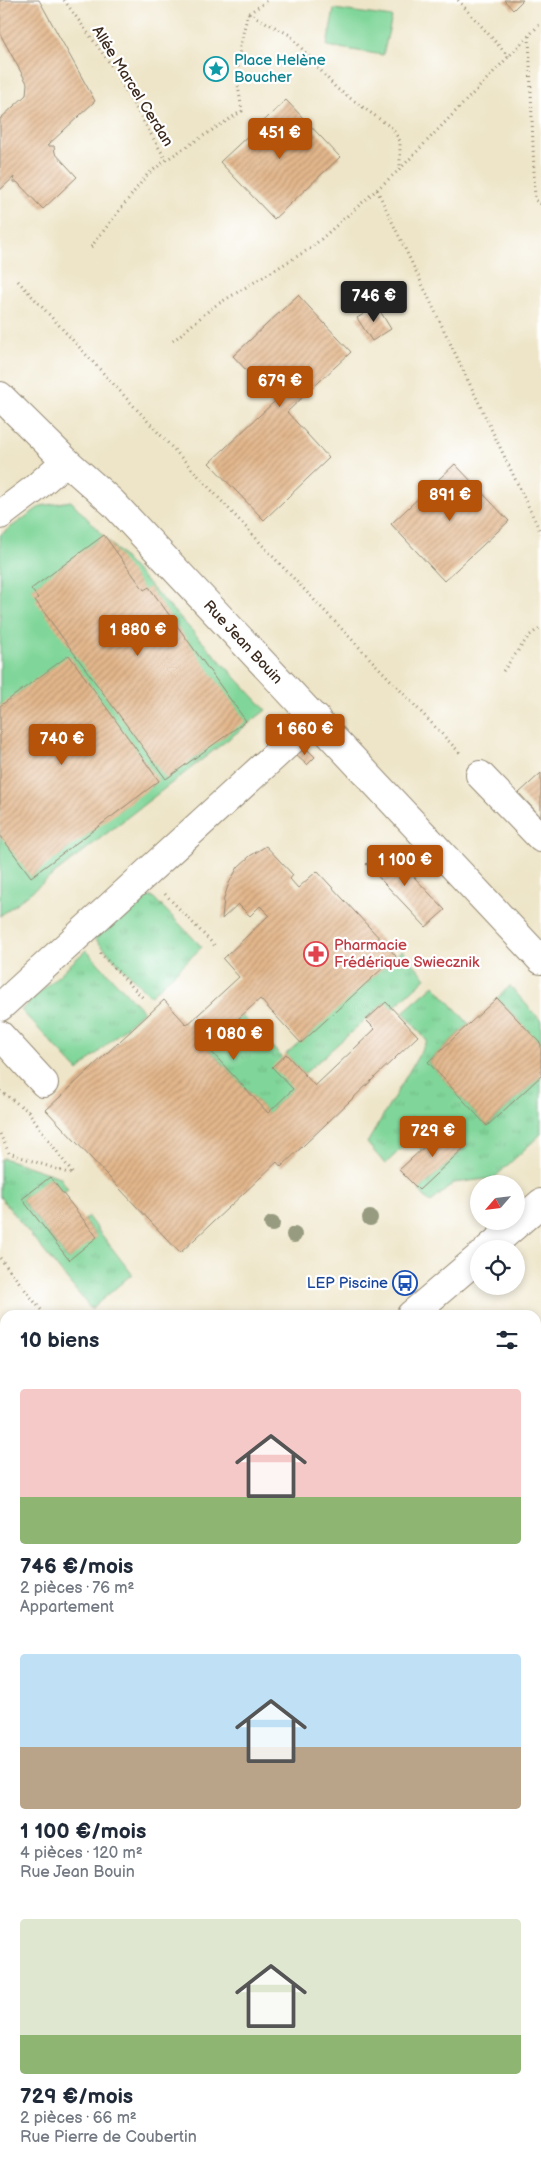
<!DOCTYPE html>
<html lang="fr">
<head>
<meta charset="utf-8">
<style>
	:root { --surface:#fff; --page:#f2f2f3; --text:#1f2937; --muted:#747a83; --accent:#b45309 }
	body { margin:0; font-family:"Balsamiq Sans",sans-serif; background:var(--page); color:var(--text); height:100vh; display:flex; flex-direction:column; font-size:19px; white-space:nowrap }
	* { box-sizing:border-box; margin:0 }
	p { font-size:16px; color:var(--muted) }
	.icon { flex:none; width:28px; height:28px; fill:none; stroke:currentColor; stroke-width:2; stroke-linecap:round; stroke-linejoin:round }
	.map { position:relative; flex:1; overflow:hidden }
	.panel { position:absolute; left:0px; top:1310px; width:541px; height:866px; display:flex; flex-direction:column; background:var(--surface); border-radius:15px 15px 0 0; box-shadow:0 2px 8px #0003 }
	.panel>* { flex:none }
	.needle { width:32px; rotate:242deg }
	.buttons { position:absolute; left:470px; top:1175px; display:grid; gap:10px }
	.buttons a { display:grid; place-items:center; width:55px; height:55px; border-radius:50%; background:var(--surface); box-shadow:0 2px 8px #0003; font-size:25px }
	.price { position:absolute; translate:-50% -42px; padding:0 11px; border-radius:5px; background:var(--accent); color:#fff; font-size:16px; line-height:32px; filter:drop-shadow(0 1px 2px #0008) }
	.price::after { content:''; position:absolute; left:50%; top:30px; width:15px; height:11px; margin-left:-8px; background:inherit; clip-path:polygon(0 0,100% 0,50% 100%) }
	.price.active { background:#222; color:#fff }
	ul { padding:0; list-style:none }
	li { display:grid; align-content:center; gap:10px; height:265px; padding:0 20px }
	li span { display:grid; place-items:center; height:155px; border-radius:5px; color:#555 }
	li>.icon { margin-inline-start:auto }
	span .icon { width:90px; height:90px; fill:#fffc; stroke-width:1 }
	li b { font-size:21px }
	h2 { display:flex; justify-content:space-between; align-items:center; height:60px; padding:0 20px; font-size:21px }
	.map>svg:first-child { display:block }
</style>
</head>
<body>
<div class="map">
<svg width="541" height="2176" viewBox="0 0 541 2176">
	<defs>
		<pattern id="grass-tufts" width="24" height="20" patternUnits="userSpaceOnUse" patternTransform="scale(1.25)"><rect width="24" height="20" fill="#80d69a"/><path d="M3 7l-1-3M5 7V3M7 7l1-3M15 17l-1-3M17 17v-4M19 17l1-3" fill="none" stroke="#70b884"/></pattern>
		<pattern id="building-hatch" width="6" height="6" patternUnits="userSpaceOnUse" patternTransform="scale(1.25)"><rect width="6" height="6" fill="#e3b78c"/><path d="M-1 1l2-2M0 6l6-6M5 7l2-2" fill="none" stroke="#b99572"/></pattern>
	</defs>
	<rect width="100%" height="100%" fill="#fff"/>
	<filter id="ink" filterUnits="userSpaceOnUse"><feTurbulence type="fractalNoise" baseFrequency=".02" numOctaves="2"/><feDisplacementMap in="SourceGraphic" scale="10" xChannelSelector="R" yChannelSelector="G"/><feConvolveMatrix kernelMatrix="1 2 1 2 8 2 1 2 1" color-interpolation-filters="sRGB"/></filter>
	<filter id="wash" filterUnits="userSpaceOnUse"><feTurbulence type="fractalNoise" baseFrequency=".0096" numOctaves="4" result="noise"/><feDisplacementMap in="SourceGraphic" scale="20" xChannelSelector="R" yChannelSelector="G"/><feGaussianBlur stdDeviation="1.12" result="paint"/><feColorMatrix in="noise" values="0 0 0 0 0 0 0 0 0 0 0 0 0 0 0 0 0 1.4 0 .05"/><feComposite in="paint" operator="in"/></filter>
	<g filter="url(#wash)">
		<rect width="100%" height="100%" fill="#eee5c8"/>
		<g fill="url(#grass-tufts)" stroke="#5e805c">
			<polygon points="136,897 153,897 202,947 150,996 94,938"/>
			<polygon points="86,950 143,1011 78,1071 21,1010"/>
			<polygon points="402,950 426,978 392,1009 385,1002 304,1074 286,1054"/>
			<polygon points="434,985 469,1024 428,1062 487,1126 541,1076 541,1134 494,1178 454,1183 430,1203 419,1190 467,1145 448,1125 422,1150 412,1139 385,1164 367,1143 427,1041 403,1012"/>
			<polygon points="510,986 541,1021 541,1044 497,998"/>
			<polygon points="242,1016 283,1058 293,1089 268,1113 207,1047"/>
			<polygon points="3,1158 60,1177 68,1189 63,1193 50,1177 22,1200 68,1259 97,1237 84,1220 88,1217 132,1274 91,1309 0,1197 0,1160"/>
		</g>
		<g fill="#80d69a" stroke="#5e805c">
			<polygon points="334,9 392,17 383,55 327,46"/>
			<polygon points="71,501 266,710 0,916 0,535 41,506"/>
			<polygon points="541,2097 541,2176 442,2176 448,2171 536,2171 536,2100"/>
		</g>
		<g id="blocks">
			<g fill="url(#building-hatch)">
				<polygon points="0,0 39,0 95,101 47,146 54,146 55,153 77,177 43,209 17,182 13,182 14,177 0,190 0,119 26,95 27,83 0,34"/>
				<polygon points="504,0 523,0 513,10"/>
				<polygon points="286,100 340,157 274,219 220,162"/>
				<polygon points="298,295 351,352 287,412 329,458 264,520 209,463 275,401 233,356"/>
				<polygon points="377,306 391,329 372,341 357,318"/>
				<polygon points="455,464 509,521 444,581 391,524"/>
				<polygon points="104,535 144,590 149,587 246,721 166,779 35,600 38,598 31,589"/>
				<polygon points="69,655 159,781 31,877 0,835 0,706"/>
				<polygon points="304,746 315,757 307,765 296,755"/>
				<polygon points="541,773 541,817 519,793"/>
				<polygon points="266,846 293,875 290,879 298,888 317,871 396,956 301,1043 260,999 207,1047 268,1113 293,1089 272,1067 286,1054 315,1086 375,1029 366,1020 386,1002 418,1036 281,1167 277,1162 180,1253 46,1110 164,1000 187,1025 239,977 223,959 269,915 260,906 250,916 238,904 222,919 224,898 229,883 238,867 250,856"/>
				<polygon points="385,846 445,910 426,927 366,864"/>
				<polygon points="497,998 541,1044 541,1076 487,1126 428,1062"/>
				<polygon points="448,1125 467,1145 419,1190 399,1170"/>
				<polygon points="50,1177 97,1237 69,1260 22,1199"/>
				<polygon points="0,1349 5,1356 5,1409 0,1402"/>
				<polygon points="541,1365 541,1459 536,1463 536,1369"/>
				<polygon points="0,1556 5,1562 5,1574 0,1578"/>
				<polygon points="536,1637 541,1638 541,1740 536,1739"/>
				<polygon points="0,1737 5,1744 0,1750"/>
				<polygon points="5,2073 5,2171 85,2171 88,2176 0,2176 0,2075"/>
			</g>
		</g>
	</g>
	<g filter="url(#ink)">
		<use href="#blocks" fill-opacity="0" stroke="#948873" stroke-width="1"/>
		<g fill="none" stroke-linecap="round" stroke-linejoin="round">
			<defs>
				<g id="minor">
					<path id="s1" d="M0,396L66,461L113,503L541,960"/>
					<polyline points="0,515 33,490 66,461"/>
					<polyline points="480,775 541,838"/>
					<polyline points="0,1007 316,718"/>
					<polyline points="0,1035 44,1083"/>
					<polyline points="488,1249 541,1203"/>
					<polyline points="411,1315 479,1257"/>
					<polyline points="0,1650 5,1646"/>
					<polyline points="0,1680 5,1687"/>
					<polyline points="0,1765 5,1761"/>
					<polyline points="536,1862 541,1867"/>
					<polyline points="0,1953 5,1949"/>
					<polyline points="536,1996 541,2002"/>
					<polyline points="0,2038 5,2044"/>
					<polyline points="536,2077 541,2073"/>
					<polyline points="142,2171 146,2176"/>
					<polyline points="242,2171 246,2176"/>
					<polyline points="416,2176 422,2171"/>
				</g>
			</defs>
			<use href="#minor" stroke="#948873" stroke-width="30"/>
			<g stroke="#948873" stroke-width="3" stroke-dasharray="1 4" stroke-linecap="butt">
				<polyline points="64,0 109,62 166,160"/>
				<polyline points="458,0 509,57"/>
				<polyline points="248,13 290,35 336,88 392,128 400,141 400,169"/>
				<polyline points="249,13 269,0"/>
				<polyline points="529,36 535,200 541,204"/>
				<polyline points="377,190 541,533"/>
				<polyline points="91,247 147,175 166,160 242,111 237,79 240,46 248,13"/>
				<polyline points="18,281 278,562 461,754"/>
				<polyline points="173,341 213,307 311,248 400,169 541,23"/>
				<polyline points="503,671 529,636 541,627"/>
				<polyline points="165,894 217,948"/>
				<polyline points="100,953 144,999"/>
				<polyline points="0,1091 28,1111 29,1110"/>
				<polyline points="28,1111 73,1174"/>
				<polyline points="0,1134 9,1153 74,1175"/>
				<polyline points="0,1258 45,1315"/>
				<polyline points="0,1522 5,1528"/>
			</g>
			<use href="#minor" stroke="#fff" stroke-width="28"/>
		</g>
		<g fill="#979b7f">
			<circle cx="370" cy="1218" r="8"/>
			<circle cx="272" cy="1224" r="8"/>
			<circle cx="294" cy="1235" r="8"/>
		</g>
	</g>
	<defs>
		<symbol id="sight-ring" viewBox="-11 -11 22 22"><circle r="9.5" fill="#fff" stroke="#0f9aa8" stroke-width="1.5"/><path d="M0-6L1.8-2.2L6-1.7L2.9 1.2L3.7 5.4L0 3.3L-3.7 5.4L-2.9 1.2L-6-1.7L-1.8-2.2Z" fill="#0f9aa8"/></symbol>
		<symbol id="pharmacy-ring" viewBox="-11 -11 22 22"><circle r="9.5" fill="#fff" stroke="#e0444e" stroke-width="1.5"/><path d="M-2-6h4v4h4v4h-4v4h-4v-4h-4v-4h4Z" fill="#e0444e"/></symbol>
		<symbol id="bus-ring" viewBox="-11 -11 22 22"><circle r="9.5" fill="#fff" stroke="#1a4fb4" stroke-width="1.5"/><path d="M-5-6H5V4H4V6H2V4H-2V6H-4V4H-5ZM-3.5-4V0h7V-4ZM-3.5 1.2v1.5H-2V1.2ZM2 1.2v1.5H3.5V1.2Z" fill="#1a4fb4"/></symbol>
	</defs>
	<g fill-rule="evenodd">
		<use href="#sight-ring" x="202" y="55" width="28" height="28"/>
		<use href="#pharmacy-ring" x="302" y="940" width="28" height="28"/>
		<use href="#bus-ring" x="391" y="1269" width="28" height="28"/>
	</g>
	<g text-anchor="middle" stroke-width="4.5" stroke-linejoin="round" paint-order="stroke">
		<g font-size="15" fill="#0d838f" stroke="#fff" text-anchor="start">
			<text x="234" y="65">Place Helène<tspan x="234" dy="17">Boucher</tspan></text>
		</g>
		<g font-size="15" fill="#3b2a1e" stroke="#fff">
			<text transform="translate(133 86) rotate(58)" y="5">Allée Marcel Cerdan</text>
			<text dy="5" stroke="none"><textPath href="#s1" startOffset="346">Rue Jean Bouin</textPath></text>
		</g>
		<g font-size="15" fill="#be3a42" stroke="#fff" text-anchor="start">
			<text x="334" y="950">Pharmacie<tspan x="334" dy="17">Frédérique Swiecznik</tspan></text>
		</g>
		<g font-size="15" fill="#164399" stroke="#fff" text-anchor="end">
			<text x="388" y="1288">LEP Piscine</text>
		</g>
	</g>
</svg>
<div class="buttons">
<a><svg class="needle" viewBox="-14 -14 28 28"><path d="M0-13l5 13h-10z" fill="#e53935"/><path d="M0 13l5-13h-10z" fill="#747a83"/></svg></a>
<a><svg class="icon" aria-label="locate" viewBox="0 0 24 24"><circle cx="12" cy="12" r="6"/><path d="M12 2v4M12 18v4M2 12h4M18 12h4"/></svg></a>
</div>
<b class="price" style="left:280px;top:160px">451 €</b>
<b class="price active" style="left:374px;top:323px">746 €</b>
<b class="price" style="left:280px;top:408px">679 €</b>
<b class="price" style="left:450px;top:522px">891 €</b>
<b class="price" style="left:138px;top:657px">1 880 €</b>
<b class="price" style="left:305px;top:756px">1 660 €</b>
<b class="price" style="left:62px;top:766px">740 €</b>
<b class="price" style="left:405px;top:887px">1 100 €</b>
<b class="price" style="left:234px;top:1061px">1 080 €</b>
<b class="price" style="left:433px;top:1158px">729 €</b>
<section class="panel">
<h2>10 biens<svg class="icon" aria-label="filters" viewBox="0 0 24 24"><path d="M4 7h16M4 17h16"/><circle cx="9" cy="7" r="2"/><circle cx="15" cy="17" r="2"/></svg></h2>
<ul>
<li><span style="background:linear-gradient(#f6c9c9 70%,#8fb573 0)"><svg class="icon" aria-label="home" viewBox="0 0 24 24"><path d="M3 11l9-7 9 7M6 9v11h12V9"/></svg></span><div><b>746 €/mois</b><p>2 pièces · 76 m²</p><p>Appartement</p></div></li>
<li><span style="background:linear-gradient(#bfe0f5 60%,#b9a48a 0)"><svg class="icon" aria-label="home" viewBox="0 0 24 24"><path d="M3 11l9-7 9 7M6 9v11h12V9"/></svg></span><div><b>1 100 €/mois</b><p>4 pièces · 120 m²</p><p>Rue Jean Bouin</p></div></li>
<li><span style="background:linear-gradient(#dfe7d0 75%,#8fb573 0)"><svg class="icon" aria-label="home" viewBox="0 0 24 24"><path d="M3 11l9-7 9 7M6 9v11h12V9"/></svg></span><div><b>729 €/mois</b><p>2 pièces · 66 m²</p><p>Rue Pierre de Coubertin</p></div></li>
</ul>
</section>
</div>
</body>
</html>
